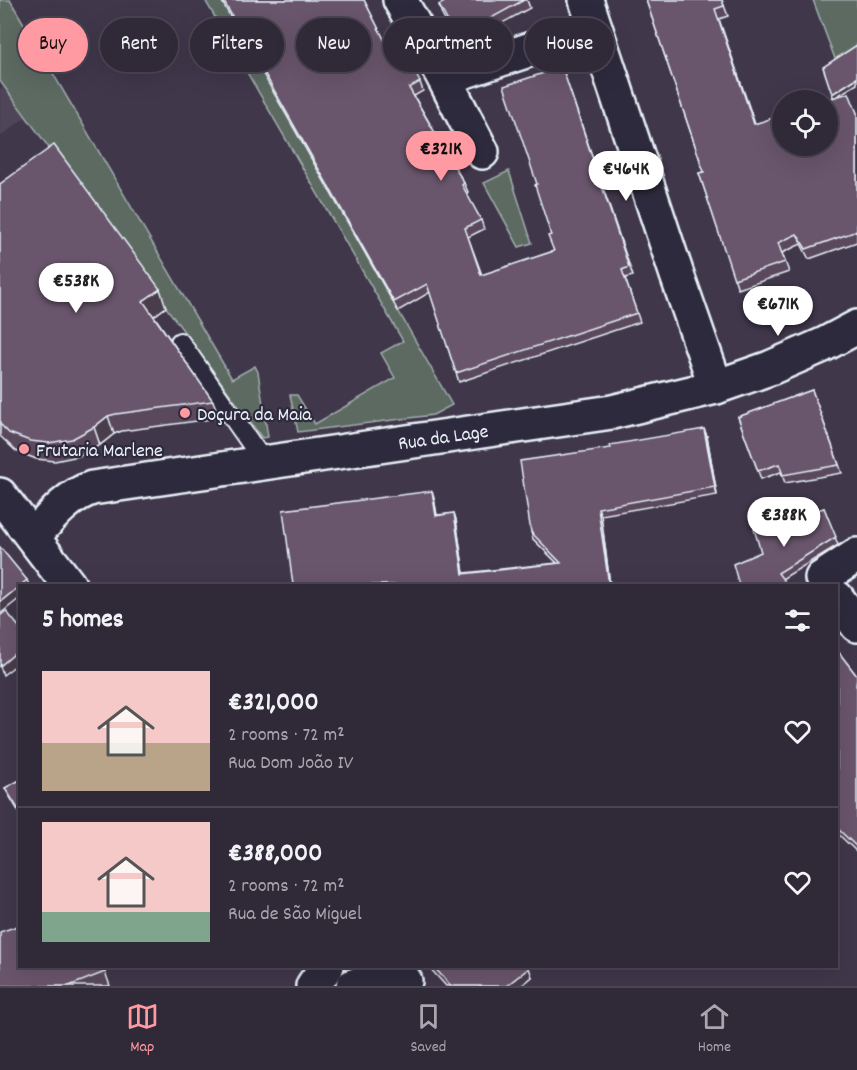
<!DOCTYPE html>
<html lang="en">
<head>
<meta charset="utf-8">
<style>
	:root { --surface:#302938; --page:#3c3543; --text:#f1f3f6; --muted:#a8a6ae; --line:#4b4553; --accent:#ff9aa2 }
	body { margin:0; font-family:Dekko,sans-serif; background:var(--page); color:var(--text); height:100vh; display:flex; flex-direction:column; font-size:22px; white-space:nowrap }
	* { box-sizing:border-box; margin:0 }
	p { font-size:20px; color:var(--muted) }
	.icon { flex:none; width:33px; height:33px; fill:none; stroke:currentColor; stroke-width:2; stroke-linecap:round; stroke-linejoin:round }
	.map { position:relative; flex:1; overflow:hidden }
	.details { position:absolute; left:18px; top:584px; width:820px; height:384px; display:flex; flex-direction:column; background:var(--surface); border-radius:0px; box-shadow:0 6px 24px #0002,0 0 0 2px var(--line) }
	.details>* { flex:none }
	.banner { position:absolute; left:18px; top:18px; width:822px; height:54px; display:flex; gap:12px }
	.buttons { position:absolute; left:772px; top:90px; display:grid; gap:12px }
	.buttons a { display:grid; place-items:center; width:66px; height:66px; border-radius:50%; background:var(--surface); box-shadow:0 6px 24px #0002,0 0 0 2px var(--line); font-size:30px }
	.price { position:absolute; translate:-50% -51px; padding:0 14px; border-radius:21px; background:#fff; color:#222; font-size:20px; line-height:39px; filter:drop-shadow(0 2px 3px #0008) }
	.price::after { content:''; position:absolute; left:50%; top:36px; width:18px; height:14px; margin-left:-9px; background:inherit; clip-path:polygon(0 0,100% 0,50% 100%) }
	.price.selected { background:var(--accent); color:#111 }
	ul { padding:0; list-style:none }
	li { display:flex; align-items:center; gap:18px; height:150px; padding:0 24px }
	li+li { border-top:2px solid var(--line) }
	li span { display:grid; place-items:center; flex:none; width:168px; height:120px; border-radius:0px; color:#555 }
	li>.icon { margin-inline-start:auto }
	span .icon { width:72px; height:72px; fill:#fffc; stroke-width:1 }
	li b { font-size:26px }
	h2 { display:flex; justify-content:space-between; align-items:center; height:72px; padding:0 24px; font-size:26px }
	.tag { padding:0 21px; border-radius:27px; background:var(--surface); box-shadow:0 6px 24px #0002,0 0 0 2px var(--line); font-size:21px; line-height:54px }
	.tag.selected { background:var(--accent); color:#111 }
	.menu { display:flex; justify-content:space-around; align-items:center; height:84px; border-top:2px solid var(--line); background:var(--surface); font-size:16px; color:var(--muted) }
	.menu a { display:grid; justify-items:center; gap:3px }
	.menu .selected { color:var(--accent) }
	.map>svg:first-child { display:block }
</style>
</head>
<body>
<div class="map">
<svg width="857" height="986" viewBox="0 0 857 986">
	<rect width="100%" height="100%" fill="#40374b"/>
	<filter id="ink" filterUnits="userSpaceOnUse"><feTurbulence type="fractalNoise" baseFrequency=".0167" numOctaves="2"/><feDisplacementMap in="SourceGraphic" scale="12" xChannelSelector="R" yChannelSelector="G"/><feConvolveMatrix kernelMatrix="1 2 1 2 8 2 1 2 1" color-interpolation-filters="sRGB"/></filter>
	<g filter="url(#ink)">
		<polygon fill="#4f4458" points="4,86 26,117 0,137 0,89"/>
		<g fill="#5b6b62" stroke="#a2aead" stroke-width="1.5">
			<polygon points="0,0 10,0 232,379 255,366 258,372 268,437 262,438 0,81"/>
			<polygon points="205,0 221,0 452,405 433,415 298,432 290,395 297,395 315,424 395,378 381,353 403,341"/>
			<polygon points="813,0 857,0 857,51 837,64"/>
			<polygon points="509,171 532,243 519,247 484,183"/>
		</g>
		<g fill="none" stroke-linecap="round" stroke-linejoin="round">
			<defs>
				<polyline id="lane" points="180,342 264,462"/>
				<g id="street">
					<polyline points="400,0 444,78 595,28"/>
					<polyline points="586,0 677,275 716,387"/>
					<polyline points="444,78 482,152"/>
					<polyline points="0,495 69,585"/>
					<path d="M33,537C51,517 66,497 92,488L612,412L716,387L770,368L823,345L857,327"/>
					<polyline points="827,585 822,578 857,555"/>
					<polyline points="837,598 857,625"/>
					<polyline points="313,986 327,966"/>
					<polyline points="353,986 364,982 405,981"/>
				</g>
			</defs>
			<use href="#lane" stroke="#e8f1f8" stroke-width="22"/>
			<use href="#street" stroke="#e8f1f8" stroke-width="38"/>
			<use href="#lane" stroke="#2f2a3d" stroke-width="18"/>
			<use href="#street" stroke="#2f2a3d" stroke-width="33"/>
		</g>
		<g fill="#5a495d" stroke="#e8f1f8" stroke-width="1.5">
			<polygon points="221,0 364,0 392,55 420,82 423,91 414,96 464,183 468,192 466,193 481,220 484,229 468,237 482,275 554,251 551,235 537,184 562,67 633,276 625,278 640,322 459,382 430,292 398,311"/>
			<polygon points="444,0 527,0 530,8 467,42 464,37 456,41 442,15 439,5 445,2"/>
			<polygon points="646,0 722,0 728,16 719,19 755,124 834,98 823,67 836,97 857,113 857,242 809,259 801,244 782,253 789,272 738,289 699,173 704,172"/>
			<polygon points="0,184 166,307 154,316 213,401 220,418 122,431 114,434 100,445 79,456 55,461 36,459 16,451 0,436"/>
			<polygon points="812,390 842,473 785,483 781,472 761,479 738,417"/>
			<polygon points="704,429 707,436 717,495 601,515 610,585 293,585 434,498 437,515 454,513 456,520 464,573 557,563 533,539 531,532 611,448"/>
			<polygon points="824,508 838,545 782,579 761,552"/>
			<polygon points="837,650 857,676 857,852 837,833"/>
			<polygon points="20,780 20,814 7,792 5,788"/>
			<polygon points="103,966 110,986 0,986"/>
			<polygon points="428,966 528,966 532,977 521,986 446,986"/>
		</g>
		<g fill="#4a3c4c" stroke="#e8f1f8" stroke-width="1.5">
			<polygon points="857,78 857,84 834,98 832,94"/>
			<polygon points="160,289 166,307 150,319 143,301"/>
			<polygon points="108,416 114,434 100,445 94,427"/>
			<polygon points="704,429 707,436 717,495 715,487"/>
			<polygon points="432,491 434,498 438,523 436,516"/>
			<polygon points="598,508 601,515 610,585 609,585"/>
			<polygon points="454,513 456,520 465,581 463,574"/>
			<polygon points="27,580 29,585 21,585"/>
			<polygon points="20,586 20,598 0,614 0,602"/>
			<polygon points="20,649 20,662 3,675 0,666"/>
			<polygon points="529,968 532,977 521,986 506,986"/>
		</g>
		<g fill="#69556c" stroke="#e8f1f8" stroke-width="1.5">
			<polygon points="223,0 364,0 392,55 403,50 420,82 409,88 464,183 462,185 481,220 465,228 481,275 554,251 548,236 551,235 535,185 537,184 504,86 562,67 629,267 622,270 637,313 456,373 427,284 394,302"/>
			<polygon points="446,0 524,0 464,33 461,27 453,31 439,5 446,1"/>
			<polygon points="646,0 722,0 724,6 715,9 754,124 783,115 783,146 828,146 828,100 825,100 849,93 857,113 857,231 806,249 797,234 778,243 785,262 734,279 699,173 704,172"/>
			<polygon points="857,45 857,78 832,94 823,67"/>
			<polygon points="54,145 160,289 143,301 213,401 116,414 108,416 94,427 72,439 49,443 30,441 9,433 0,424 0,184"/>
			<polygon points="812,390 839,465 783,475 779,464 758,471 738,417"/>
			<polygon points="704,429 715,487 598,508 609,585 293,585 283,510 432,491 436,516 454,513 463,574 561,563 531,532 520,461 611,448 610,445"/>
			<polygon points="824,508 836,537 778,573 787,585 739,585 733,564 761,552 754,529"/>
			<polygon points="0,547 27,580 0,602"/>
			<polygon points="6,611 20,628 20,649 0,666 0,616"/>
			<polygon points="837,650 857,676 856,686 857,687 857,847 837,828"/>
			<polygon points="20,780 20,812 5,788"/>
			<polygon points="20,925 20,966 103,966 105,972 69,986 0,986 0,932"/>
			<polygon points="433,966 528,966 529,968 506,986 451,986"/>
		</g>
	</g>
	<g fill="#ff9aa2" stroke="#2f2a3d" stroke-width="2">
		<circle cx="185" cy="413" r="6"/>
		<circle cx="24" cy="449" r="6"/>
	</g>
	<g text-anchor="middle" stroke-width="4.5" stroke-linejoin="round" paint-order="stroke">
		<g font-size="20" fill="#e8f1f8" stroke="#2f2a3d" text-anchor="start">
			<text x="197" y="420">Doçura da Maia</text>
			<text x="36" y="456">Frutaria Marlene</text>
		</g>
		<g font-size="20" fill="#e8f1f8" stroke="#2f2a3d">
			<text transform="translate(443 436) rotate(-8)" y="7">Rua da Lage</text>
		</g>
	</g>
</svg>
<div class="buttons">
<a><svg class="icon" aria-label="locate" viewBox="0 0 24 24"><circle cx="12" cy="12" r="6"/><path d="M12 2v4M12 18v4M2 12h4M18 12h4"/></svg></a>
</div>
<b class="price selected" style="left:441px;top:182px">€321K</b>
<b class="price" style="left:626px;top:202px">€464K</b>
<b class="price" style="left:76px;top:314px">€538K</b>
<b class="price" style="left:778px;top:337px">€671K</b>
<b class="price" style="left:784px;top:548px">€388K</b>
<div class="banner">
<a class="tag selected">Buy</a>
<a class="tag">Rent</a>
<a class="tag">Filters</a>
<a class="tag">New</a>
<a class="tag">Apartment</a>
<a class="tag">House</a>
</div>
<section class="details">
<h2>5 homes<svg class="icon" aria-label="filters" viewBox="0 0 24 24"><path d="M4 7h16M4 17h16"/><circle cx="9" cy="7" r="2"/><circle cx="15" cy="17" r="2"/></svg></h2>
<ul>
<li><span style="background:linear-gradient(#f6c9c9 60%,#b9a48a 0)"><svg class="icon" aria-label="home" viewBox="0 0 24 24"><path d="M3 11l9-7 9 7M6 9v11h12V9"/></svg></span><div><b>€321,000</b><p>2 rooms · 72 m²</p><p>Rua Dom João IV</p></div><svg class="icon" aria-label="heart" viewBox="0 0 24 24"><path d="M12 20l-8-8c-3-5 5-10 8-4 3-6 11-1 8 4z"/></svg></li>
<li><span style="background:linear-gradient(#f6c9c9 75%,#7fa58c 0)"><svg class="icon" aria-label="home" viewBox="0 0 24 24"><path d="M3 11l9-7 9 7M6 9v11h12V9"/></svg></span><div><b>€388,000</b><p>2 rooms · 72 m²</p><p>Rua de São Miguel</p></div><svg class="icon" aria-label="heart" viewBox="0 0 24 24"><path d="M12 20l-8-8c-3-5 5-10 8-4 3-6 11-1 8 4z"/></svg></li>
</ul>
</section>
</div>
<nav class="menu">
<a class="selected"><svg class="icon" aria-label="map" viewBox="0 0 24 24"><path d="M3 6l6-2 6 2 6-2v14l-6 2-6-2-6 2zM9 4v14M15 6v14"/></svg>Map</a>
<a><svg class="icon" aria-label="saved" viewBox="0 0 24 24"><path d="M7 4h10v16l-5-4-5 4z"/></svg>Saved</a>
<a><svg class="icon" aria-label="home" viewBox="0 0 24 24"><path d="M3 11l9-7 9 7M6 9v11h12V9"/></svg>Home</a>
</nav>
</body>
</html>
